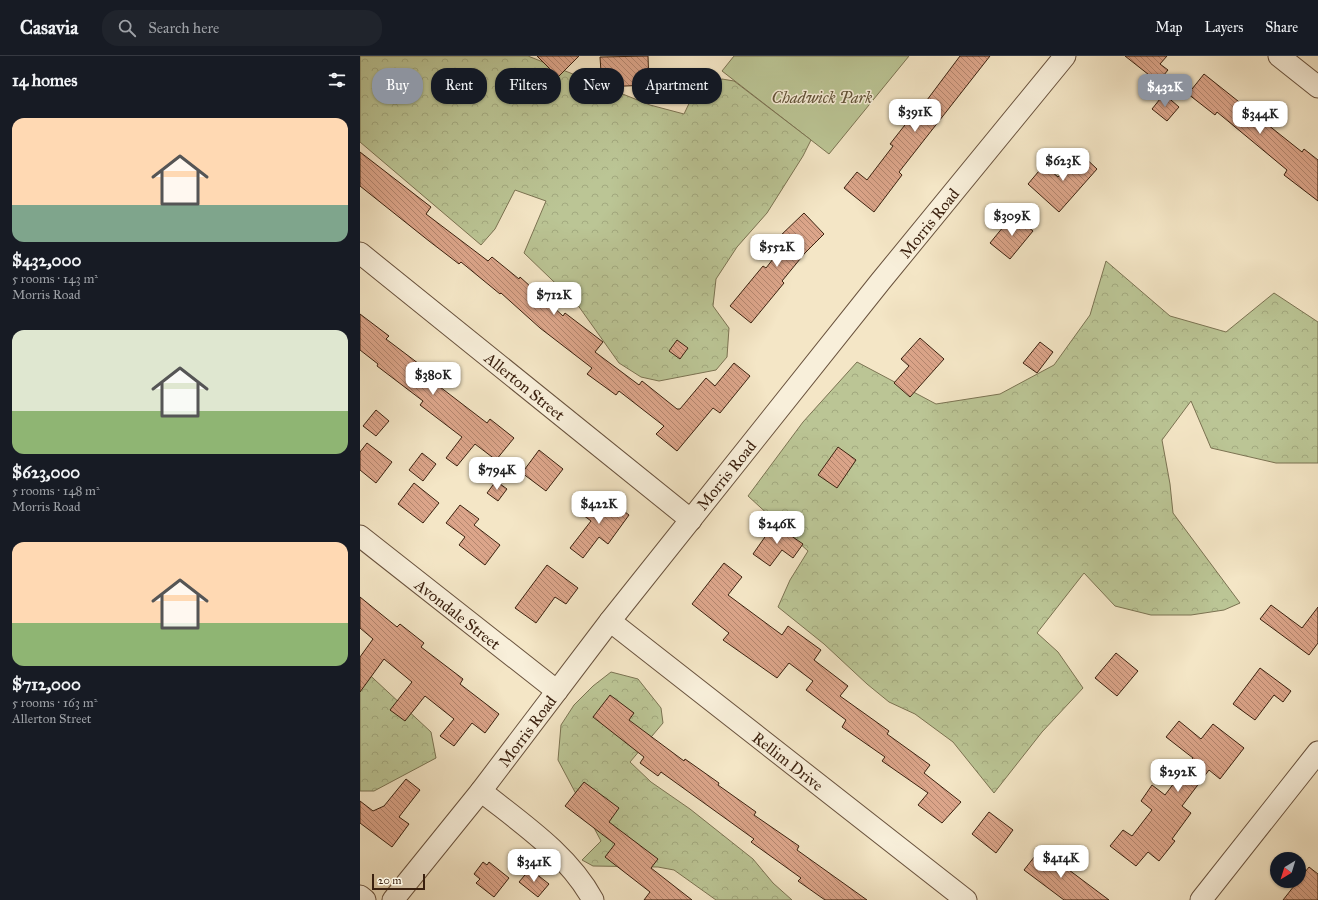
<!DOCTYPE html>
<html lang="en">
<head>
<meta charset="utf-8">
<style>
	:root { --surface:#171b24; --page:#20242c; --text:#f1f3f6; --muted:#9ea1a6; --line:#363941; --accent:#8c9099 }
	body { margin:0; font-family:"IM FELL Great Primer",serif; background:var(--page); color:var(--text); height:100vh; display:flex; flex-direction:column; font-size:15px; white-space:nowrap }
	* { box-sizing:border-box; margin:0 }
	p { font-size:13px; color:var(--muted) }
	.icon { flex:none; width:22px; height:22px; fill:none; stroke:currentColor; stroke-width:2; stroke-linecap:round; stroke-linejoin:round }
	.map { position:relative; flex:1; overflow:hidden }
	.drawer { display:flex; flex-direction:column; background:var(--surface); width:360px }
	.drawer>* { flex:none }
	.banner { position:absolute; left:12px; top:12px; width:380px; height:36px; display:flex; gap:8px }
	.needle { width:26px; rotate:218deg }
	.controls { position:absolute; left:910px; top:796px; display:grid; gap:8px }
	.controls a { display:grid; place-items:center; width:36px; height:36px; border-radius:50%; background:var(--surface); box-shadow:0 1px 3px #0004; font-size:20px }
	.scale { position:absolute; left:12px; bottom:10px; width:53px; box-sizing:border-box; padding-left:4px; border:2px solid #3b210f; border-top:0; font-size:11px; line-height:14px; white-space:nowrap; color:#3b210f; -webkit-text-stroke:3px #f8efda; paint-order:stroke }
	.price { position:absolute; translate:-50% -34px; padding:0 9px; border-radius:8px; background:#fff; color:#222; font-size:13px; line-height:26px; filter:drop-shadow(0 1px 2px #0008) }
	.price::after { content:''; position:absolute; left:50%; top:24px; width:12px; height:9px; margin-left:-6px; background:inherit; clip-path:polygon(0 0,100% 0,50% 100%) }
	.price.active { background:var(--accent); color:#fff }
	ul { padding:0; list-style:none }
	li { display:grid; align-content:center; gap:8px; height:212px; padding:0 12px }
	li span { display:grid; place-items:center; height:124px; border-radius:12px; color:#555 }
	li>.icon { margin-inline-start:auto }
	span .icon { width:72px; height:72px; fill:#fffc; stroke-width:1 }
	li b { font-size:17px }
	h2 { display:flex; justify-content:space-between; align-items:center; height:48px; padding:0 12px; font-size:17px }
	.tag { padding:0 14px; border-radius:16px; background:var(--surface); box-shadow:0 1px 3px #0004; font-size:14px; line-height:36px }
	.tag.active { background:var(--accent); color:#fff }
	header { display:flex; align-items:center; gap:24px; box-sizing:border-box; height:56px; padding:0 20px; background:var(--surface); border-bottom:1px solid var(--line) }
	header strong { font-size:19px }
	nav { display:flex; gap:22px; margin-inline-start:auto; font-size:14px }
	.search { width:280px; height:36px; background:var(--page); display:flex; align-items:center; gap:10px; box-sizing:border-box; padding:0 14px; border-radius:16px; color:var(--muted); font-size:15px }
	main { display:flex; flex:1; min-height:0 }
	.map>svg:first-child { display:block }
</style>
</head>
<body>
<header>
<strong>Casavia</strong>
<div class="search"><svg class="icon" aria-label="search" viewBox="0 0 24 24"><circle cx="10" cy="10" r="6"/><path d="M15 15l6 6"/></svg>Search here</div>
<nav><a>Map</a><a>Layers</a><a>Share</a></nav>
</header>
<main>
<section class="drawer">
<h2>14 homes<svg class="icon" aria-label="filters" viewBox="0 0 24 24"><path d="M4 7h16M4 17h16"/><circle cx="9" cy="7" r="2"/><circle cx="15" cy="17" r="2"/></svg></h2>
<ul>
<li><span style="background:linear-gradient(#ffd9b3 70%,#7fa58c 0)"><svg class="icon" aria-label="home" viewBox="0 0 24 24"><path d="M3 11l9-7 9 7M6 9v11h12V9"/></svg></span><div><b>$432,000</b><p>5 rooms · 143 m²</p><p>Morris Road</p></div></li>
<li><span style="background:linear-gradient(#dfe7d0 65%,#8fb573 0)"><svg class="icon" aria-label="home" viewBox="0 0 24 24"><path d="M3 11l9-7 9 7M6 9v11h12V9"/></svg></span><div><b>$623,000</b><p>5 rooms · 148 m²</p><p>Morris Road</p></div></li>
<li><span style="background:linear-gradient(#ffd9b3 65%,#8fb573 0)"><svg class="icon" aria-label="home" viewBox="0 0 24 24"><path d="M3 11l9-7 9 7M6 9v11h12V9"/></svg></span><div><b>$712,000</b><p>5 rooms · 163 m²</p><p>Allerton Street</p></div></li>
</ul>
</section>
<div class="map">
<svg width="958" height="844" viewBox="0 0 958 844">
	<defs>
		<pattern id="forest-crowns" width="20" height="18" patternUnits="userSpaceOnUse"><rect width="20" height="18" fill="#bbc595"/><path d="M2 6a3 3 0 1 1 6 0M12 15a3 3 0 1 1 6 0" fill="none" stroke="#a2a97f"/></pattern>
		<pattern id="building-back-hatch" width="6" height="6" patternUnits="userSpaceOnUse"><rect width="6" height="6" fill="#dca58a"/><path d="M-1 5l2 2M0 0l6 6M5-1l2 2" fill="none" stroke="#b4866f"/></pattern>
	</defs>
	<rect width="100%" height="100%" fill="#f4e6c6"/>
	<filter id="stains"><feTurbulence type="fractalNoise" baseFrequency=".005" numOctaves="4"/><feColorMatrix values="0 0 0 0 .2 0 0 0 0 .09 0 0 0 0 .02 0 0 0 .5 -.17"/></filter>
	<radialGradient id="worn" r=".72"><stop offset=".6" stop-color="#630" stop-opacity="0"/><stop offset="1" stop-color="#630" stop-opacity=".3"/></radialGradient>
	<polygon fill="#bbc595" stroke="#7b7352" points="374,0 549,0 469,98 362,15"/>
	<g fill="url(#forest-crowns)" stroke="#7b7352">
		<polygon points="0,0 168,0 290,49 324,58 336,33 362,23 374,25 451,84 443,100 407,157 377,191 356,223 353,250 369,272 367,301 356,314 299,325 281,321 259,307 217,248 164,197 186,145 155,134 135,173 121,189 0,86"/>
		<polygon points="746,205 810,260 866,276 914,237 958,266 958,407 916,407 851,392 831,345 802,384 810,428 813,457 880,547 864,554 831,559 791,559 755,550 724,517 677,577 698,596 723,632 682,676 634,737 593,686 555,658 529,646 507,628 464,588 418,551 430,524 448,495 388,440 443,366 497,306 576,348 640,338 694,309 730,259"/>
		<polygon points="0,610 71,676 76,702 14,735 0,735"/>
		<polygon points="251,616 278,623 301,652 303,667 270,706 291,726 330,753 393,803 413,827 432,844 356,844 314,814 298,811 233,810 222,804 241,785 198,704 201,669 214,649 233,630"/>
	</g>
	<g fill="url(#building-back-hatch)" stroke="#3b210f">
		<polygon points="177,0 219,0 198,21"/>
		<polygon points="288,0 289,29 242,31 240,1"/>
		<polygon points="600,0 630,0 539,116 542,119 514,156 484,132 497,116 507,124 533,90 530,88 559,51 561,52"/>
		<polygon points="765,0 807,0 800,8 808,14 798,26"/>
		<polygon points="844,18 942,96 944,93 958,104 958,145 924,119 927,114 857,56 855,59 828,38"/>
		<polygon points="804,38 819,51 807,65 792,53"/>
		<polygon points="0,96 71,151 66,158 128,205 132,201 159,223 160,221 203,260 205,257 243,286 235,296 279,329 282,325 317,353 320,353 346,322 355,330 374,307 390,320 360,357 353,352 317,395 296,378 304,370 259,335 256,339 227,318 232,312 180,272 141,237 140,238 101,206 99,208 69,185 0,130"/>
		<polygon points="720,97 737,113 699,156 668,128 684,109 698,121"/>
		<polygon points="444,157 464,178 445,197 422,225 424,227 391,267 370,250 403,210 406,212 424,189 418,182"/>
		<polygon points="653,159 673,175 650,203 630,187"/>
		<polygon points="0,258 29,280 26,283 71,317 67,321 127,367 130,363 154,382 136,404 115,388 97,410 86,402 102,381 60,349 63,345 17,310 18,308 0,294"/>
		<polygon points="560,282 584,303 550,341 534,327 549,310 541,303"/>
		<polygon points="317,284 328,292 320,303 309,295"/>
		<polygon points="680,286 693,296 677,317 663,307"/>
		<polygon points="16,354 29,365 16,380 3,370"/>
		<polygon points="7,387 32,406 16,427 0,414 0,396"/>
		<polygon points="478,391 496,404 477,432 458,419"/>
		<polygon points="179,394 203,413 186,435 162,417"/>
		<polygon points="62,397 76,408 63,425 49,414"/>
		<polygon points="136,425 147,433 138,445 127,437"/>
		<polygon points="54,427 79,447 63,467 38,448"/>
		<polygon points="230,442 242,451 248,443 269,459 248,488 239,481 223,502 210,492 231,465 219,456"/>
		<polygon points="100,449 119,463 114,469 140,489 125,509 99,489 105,481 86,467"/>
		<polygon points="414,468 443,488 433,502 422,494 410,510 393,498"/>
		<polygon points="364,507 382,521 368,539 422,579 428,570 461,594 454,604 488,630 480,640 529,675 527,678 570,709 564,717 601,746 582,767 558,749 568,737 522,705 525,701 482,671 486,664 446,634 453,625 429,607 417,622 363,584 369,577 332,548"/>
		<polygon points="187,509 218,532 206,548 195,541 176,567 155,552"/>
		<polygon points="0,541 37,571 40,568 64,587 61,591 103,623 100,628 139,658 125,677 112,667 94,690 80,680 94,663 65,640 45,665 30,654 52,626 24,603 0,636 0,601 13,583 0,572"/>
		<polygon points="911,549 942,572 958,551 958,587 949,599 900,563"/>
		<polygon points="756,597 778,615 757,640 735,622"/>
		<polygon points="900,612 931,635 923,646 914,639 895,664 873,648"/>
		<polygon points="250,639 274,657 269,664 324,705 325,703 359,727 358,729 396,756 394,759 439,790 437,794 507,844 465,844 438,825 441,822 391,786 394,783 301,716 298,720 280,707 284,701 233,661"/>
		<polygon points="819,665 841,683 853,668 884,692 860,723 849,714 822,750 831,757 812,783 815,785 799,805 788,796 776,810 750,790 763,774 772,780 792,754 781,745 792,729 805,739 833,702 806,681"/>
		<polygon points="46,723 60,734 39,761 49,768 32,791 0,767 0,745 13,755 24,750"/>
		<polygon points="224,726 259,752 249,766 298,803 291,812 332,844 284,844 290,836 245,801 255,788 205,750"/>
		<polygon points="629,756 653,774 636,797 612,778"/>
		<polygon points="682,791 706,810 705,811 749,844 704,844 664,814"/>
		<polygon points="123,806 127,809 129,806 149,822 134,841 116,827 120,823 114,818"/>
		<polygon points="949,811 958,818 958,844 923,844"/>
		<polygon points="170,813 189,828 178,841 159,826"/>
	</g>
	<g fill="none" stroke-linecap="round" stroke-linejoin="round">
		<defs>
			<g id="minor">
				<polyline points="919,0 958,31"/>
				<polyline points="0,197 331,464"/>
				<polyline points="0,480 197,635"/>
				<polyline points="250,565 606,844"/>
				<path d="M121,735C161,767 208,798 233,844"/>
				<polyline points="0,840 5,844"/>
				<polyline points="33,844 121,735 250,565 520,226 705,0"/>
				<polyline points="841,844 958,696"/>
			</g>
		</defs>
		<use href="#minor" stroke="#69523d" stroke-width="23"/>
		<use href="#minor" stroke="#f8efda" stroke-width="21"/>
	</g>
	<g text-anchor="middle" stroke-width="3" stroke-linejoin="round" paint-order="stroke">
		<g font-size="16" font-style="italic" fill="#615237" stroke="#f8efda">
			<text x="462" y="47">Chadwick Park</text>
		</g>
		<g font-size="16" fill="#3b210f" stroke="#f8efda">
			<text transform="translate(569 167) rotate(-51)" y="6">Morris Road</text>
			<text transform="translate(165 330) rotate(39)" y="6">Allerton Street</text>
			<text transform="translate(366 419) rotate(-51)" y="6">Morris Road</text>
			<text transform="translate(98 558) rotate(38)" y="6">Avondale Street</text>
			<text transform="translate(167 675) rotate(-53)" y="6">Morris Road</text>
			<text transform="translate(428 705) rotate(38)" y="6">Rellim Drive</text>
		</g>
	</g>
	<rect width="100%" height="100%" filter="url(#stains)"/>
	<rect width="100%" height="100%" fill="url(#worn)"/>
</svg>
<div class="controls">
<a><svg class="needle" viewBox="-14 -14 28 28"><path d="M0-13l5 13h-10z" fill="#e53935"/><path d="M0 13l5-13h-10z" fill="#9ea1a6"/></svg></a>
</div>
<div class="scale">20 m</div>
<b class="price active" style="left:805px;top:52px">$432K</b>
<b class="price" style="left:555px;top:77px">$391K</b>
<b class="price" style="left:900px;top:79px">$344K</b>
<b class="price" style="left:703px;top:126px">$623K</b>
<b class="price" style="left:652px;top:181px">$309K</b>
<b class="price" style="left:417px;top:212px">$552K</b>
<b class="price" style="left:194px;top:260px">$712K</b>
<b class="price" style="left:73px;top:340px">$380K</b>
<b class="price" style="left:137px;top:435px">$794K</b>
<b class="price" style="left:239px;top:469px">$422K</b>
<b class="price" style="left:417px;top:489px">$246K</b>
<b class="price" style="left:818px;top:737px">$292K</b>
<b class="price" style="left:701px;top:823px">$414K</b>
<b class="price" style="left:174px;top:827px">$341K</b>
<div class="banner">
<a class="tag active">Buy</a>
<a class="tag">Rent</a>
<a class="tag">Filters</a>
<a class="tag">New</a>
<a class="tag">Apartment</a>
</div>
</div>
</main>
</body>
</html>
